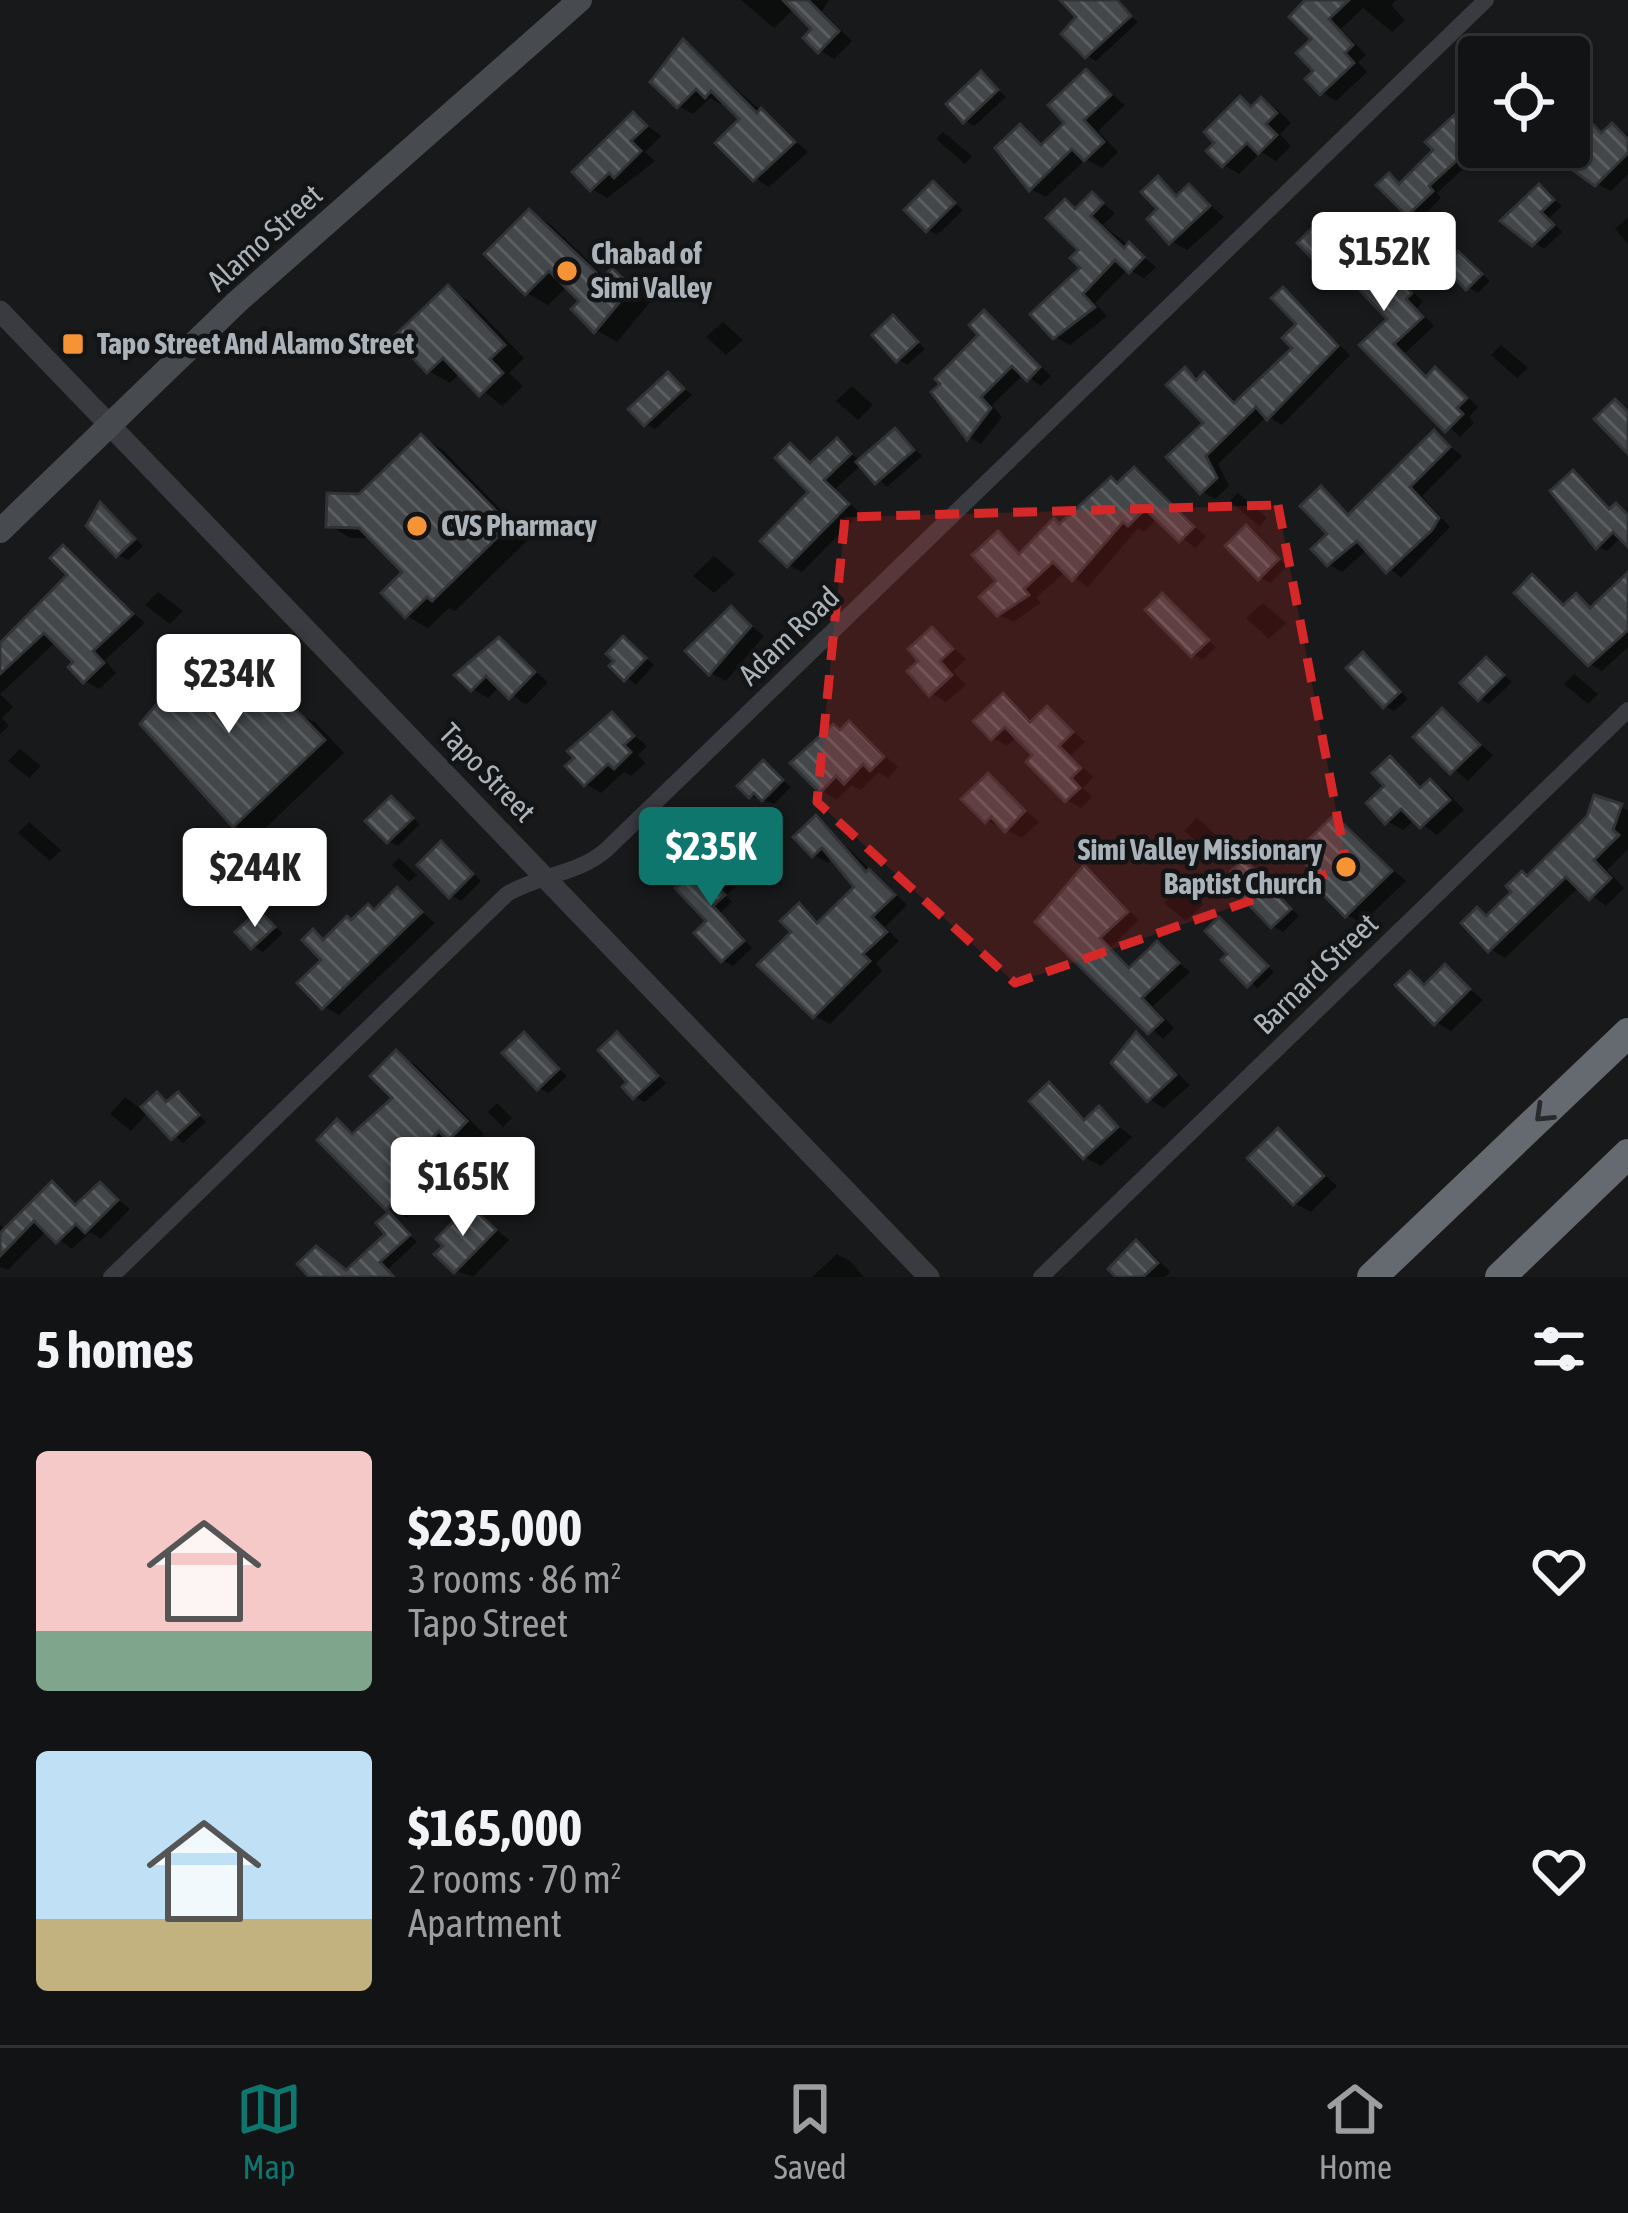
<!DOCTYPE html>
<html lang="en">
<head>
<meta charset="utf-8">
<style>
	:root { --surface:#121314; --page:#1b1c1d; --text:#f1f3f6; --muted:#9c9ea0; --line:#313234; --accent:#0f766e }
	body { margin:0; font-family:"Asap Condensed",sans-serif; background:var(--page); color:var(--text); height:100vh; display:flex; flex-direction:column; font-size:45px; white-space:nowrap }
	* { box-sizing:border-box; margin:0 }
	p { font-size:39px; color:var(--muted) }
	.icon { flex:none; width:66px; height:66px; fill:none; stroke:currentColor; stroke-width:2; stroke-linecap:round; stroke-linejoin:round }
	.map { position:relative; height:1277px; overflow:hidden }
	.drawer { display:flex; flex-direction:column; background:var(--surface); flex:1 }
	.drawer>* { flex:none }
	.buttons { position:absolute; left:1458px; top:36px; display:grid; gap:24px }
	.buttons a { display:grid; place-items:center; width:132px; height:132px; border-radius:12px; background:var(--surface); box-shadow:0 3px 9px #0004,0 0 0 3px var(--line); font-size:60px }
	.price { position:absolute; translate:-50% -102px; padding:0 27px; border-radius:12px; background:#fff; color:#222; font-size:39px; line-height:78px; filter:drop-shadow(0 3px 6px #0008) }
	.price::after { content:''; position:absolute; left:50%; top:72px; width:36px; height:27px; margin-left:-18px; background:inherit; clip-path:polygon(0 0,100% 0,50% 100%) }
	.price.selected { background:var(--accent); color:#fff }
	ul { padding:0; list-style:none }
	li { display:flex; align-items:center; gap:36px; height:300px; padding:0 36px }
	li span { display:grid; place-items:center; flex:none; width:336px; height:240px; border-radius:12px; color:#555 }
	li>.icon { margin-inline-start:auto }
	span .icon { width:144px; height:144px; fill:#fffc; stroke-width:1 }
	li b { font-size:51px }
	h2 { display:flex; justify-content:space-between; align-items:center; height:144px; padding:0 36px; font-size:51px }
	.menu { display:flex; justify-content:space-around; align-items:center; height:168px; border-top:3px solid var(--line); background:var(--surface); font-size:33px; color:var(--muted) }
	.menu a { display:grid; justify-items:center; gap:6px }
	.menu .selected { color:var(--accent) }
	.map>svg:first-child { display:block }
</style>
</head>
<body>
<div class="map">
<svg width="1628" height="1277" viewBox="0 0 1628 1277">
	<defs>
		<pattern id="building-back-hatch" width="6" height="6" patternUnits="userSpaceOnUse" patternTransform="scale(3)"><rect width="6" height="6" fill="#44474a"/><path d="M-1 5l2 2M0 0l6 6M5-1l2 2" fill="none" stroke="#5c5f62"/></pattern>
	</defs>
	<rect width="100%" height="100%" fill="#18191a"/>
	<g fill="#0007">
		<polygon points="741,0 829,0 822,11 852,41 834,59 820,50 816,29 795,8 774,28"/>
		<polygon points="1064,0 1113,0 1138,22 1096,61 1087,56 1080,17"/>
		<polygon points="1307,0 1396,0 1391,5 1405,20 1392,32 1363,8 1341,29 1366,55 1358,62 1367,72 1336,101 1322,92"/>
		<polygon points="684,43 808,152 769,187 755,178 743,119 725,100 721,104 710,98 693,114 679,106"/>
		<polygon points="1520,47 1534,55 1535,57 1511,57"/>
		<polygon points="1087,73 1125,105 1098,131 1118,152 1102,168 1086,159 1046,197 1031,189 1021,127 1045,146 1068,123"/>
		<polygon points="981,75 1006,97 974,126 965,120"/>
		<polygon points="1241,100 1255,108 1262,100 1277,109 1291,123 1280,134 1291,146 1276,161 1261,152 1239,174 1224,165"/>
		<polygon points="634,116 661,136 645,152 655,161 607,198 592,189"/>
		<polygon points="1455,119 1479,140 1479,147 1486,148 1437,193 1441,198 1419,220 1381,185 1389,177 1402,185 1437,150"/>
		<polygon points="1588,122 1605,133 1612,126 1628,134 1628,174 1611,191 1579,175 1552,147 1569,147 1569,135"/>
		<polygon points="943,132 972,156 965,164 936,139"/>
		<polygon points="1158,180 1180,196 1190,187 1224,217 1187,250 1171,241"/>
		<polygon points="933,184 963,210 937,235 928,230"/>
		<polygon points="1540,188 1562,206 1549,218 1562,232 1544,249 1505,221"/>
		<polygon points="1093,196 1115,213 1103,225 1156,267 1144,278 1128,269 1095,303 1107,316 1070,345 1055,337 1084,268 1065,203 1078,210"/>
		<polygon points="530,212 551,225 606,278 613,271 651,301 617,342 596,330 583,301 568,286 548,305 527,293"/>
		<polygon points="1628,217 1628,244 1615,229"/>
		<polygon points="1346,223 1359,230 1365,224 1395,249 1384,260 1423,302 1417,308 1434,326 1405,353 1429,378 1436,371 1449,379 1478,407 1469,417 1474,423 1460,437 1364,345 1391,319 1356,281 1350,287 1337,279 1318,226 1334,235"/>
		<polygon points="1459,254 1490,281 1478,293 1468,287"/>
		<polygon points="448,289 469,301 524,358 509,373 523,386 502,406 461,372 450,383 429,371"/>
		<polygon points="1283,291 1350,355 1282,425 1267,416 1218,464 1229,486 1215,499 1201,491 1208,423 1185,371 1218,383 1238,404 1297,348 1300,324"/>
		<polygon points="985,314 1051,376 1041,386 1024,374 992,405 1002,417 981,444 969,437"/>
		<polygon points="894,319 925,349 907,365 898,359"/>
		<polygon points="723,322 743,340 726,355 706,337"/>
		<polygon points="1501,345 1528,368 1517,378 1491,355"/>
		<polygon points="669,375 692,395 655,429 646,424"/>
		<polygon points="852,386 873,405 858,420 836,401"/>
		<polygon points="896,432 922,456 887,487 862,464 835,489 860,513 802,572 789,565 812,492 790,447 813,464 837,442 861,462"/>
		<polygon points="1434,434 1462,456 1422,496 1450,527 1401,578 1368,549 1342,572 1328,564 1331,534 1321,490 1352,516"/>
		<polygon points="422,437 443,450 529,539 455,611 449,608 428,628 407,616 407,573 373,538 350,538 329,525"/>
		<polygon points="1135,470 1206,537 1195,548 1158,517 1144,532 1138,528 1088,587 1066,571 1036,598 1041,603 1013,622 998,614 999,535 1022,554"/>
		<polygon points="1573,474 1612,511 1616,507 1628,515 1628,540 1622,536 1607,551 1598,546"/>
		<polygon points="1238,493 1267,518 1259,526 1230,501"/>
		<polygon points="101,506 143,546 128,560 118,555"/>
		<polygon points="1246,529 1287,566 1270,583 1260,577"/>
		<polygon points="64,549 145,623 105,660 116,673 99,689 85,681 78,662 57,641 0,694 13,707 2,718 9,726 0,734 0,645 71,575"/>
		<polygon points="714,556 735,574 714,593 693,576"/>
		<polygon points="1533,578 1566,606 1577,597 1593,609 1628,578 1628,647 1602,671 1590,664"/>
		<polygon points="158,592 183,611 170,624 145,605"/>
		<polygon points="1162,596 1216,647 1203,660 1193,654"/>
		<polygon points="1263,603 1286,623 1269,639 1246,618"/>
		<polygon points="732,610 764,636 726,681 711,673"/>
		<polygon points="933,631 966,659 953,671 966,685 946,702 931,693 922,661"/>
		<polygon points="624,640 654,665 636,685 613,666"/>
		<polygon points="499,641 548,682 526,705 500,686 488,698 473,689"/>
		<polygon points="219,653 240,665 279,706 315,722 344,753 256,837 235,825 190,680"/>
		<polygon points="1363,656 1408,699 1394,711 1385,706"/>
		<polygon points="1486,661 1512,682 1489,704 1480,699"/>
		<polygon points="1574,674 1598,694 1588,704 1564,684"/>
		<polygon points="1004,697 1034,722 1048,709 1085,742 1071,755 1093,777 1083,788 1092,797 1081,808 1067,800 1018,736 1007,746 993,738"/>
		<polygon points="1443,711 1493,755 1468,781 1417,737"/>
		<polygon points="612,716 647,746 638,755 645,763 631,776 624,772 601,793 586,784"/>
		<polygon points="849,725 898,767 888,778 879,772 861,790 851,785 837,800 822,791"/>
		<polygon points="20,749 41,766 29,778 8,761"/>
		<polygon points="1390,760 1424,788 1431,783 1446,791 1464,810 1437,835 1415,819 1403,830 1387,821"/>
		<polygon points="763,764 791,787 774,804 751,796"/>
		<polygon points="988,777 1039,822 1022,838 986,820"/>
		<polygon points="391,799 420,824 398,846 389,841"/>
		<polygon points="1621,807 1628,811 1628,849 1607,870 1624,888 1606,906 1580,886 1505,958 1490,949 1478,911 1489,917 1529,878"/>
		<polygon points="817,818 907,905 885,927 899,941 876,963 882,971 830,1024 815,1016 795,933 799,907 821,923 858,887 834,858 828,863 814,855"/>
		<polygon points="1197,818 1224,842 1211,854 1184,831"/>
		<polygon points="1334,819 1406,881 1362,923 1346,914 1321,876"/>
		<polygon points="29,822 61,850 50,861 18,833"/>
		<polygon points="441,845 481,881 461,901 451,895"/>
		<polygon points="399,858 417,875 409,882 392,865"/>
		<polygon points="716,862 740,883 726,895 732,902 720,913 752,948 733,966 723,960 711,922"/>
		<polygon points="1244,863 1299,916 1283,932 1273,926"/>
		<polygon points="1085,869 1139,920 1111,947 1132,969 1158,944 1190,972 1153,1006 1174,1028 1163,1039 1039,921"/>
		<polygon points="1183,886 1204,904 1186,921 1164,903"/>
		<polygon points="397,891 435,923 339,1015 323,1006 325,960 314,933 327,940 376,912"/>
		<polygon points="259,913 283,933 263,952 253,946"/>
		<polygon points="1220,921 1274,972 1257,989 1232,954"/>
		<polygon points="1445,968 1483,1000 1451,1031 1436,1022 1410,974 1426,983"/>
		<polygon points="525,1036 567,1076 549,1093 539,1088"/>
		<polygon points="618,1036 666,1083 645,1102 635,1097"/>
		<polygon points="1137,1036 1190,1085 1164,1108 1149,1099"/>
		<polygon points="396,1054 416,1065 484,1134 469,1149 458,1143 429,1172 441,1185 407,1218 388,1207 338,1123 356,1134 396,1098"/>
		<polygon points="1049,1086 1088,1120 1099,1110 1132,1137 1101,1166 1085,1157 1033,1101"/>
		<polygon points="158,1096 167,1101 179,1096 206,1122 183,1143 149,1111 131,1131 110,1114 125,1097 142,1110"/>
		<polygon points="497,1103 512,1118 503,1127 488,1112"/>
		<polygon points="1278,1132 1337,1186 1311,1212 1295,1203"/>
		<polygon points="52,1185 79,1206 100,1185 130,1209 101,1239 90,1232 72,1249 47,1230 8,1270 0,1267 0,1225 7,1230"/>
		<polygon points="470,1208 509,1240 473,1277 456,1271"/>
		<polygon points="389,1216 417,1242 388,1269 396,1277 365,1277 390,1234"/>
		<polygon points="1137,1244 1151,1252 1170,1272 1165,1277 1114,1277"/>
		<polygon points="837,1254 850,1261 864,1277 812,1277"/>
	</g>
	<g fill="url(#building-back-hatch)" stroke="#323336" stroke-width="3">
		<polygon points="783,0 808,0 839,31 818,53 803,38 811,29"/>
		<polygon points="1060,0 1117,0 1131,16 1085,58 1061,34 1076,17"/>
		<polygon points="1305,0 1349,0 1329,19 1353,45 1345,53 1354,63 1320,95 1305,79 1313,71 1296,53 1311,39 1289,17"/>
		<polygon points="683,39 757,113 761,108 795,142 753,181 715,143 739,119 711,91 705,98 696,89 677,108 650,82"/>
		<polygon points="1086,69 1111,95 1084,120 1104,142 1084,161 1072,149 1029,191 995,148 1020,124 1041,145 1064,123 1048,105"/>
		<polygon points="981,71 998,90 963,123 946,104"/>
		<polygon points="1240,96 1251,107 1261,97 1277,113 1266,124 1277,135 1258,154 1247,143 1222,167 1206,151 1214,143 1204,132"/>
		<polygon points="633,112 647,126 631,141 641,151 614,178 609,173 590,191 572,172"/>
		<polygon points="1454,115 1478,141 1429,186 1433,191 1407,216 1376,185 1389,173 1399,184 1433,150 1425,142"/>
		<polygon points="1587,118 1601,133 1612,123 1628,139 1628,153 1595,186 1563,163 1582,144 1572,133"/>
		<polygon points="1158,176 1176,196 1189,184 1210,206 1169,244 1147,219 1157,209 1141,192"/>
		<polygon points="933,181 955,203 926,232 904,210"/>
		<polygon points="1539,184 1554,200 1541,212 1554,225 1532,246 1500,221"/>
		<polygon points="1092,192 1103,203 1091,216 1124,248 1129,242 1144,257 1129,273 1115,260 1083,294 1095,307 1053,339 1030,314 1080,268 1070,258 1078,250 1046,218 1065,199 1075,209"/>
		<polygon points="529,209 602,278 612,268 632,287 594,333 571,309 579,301 549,271 525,295 484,254"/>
		<polygon points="1346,219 1356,229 1365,220 1384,240 1372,251 1412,293 1406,299 1423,317 1394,344 1426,377 1435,367 1467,398 1457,408 1463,414 1445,432 1359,345 1387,319 1352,282 1343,274 1335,282 1297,243 1317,223 1330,235"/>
		<polygon points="1458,251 1482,274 1466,290 1443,266"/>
		<polygon points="448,285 505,345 490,359 503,373 479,396 443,358 427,373 393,337"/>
		<polygon points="1283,287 1338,346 1267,420 1256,407 1206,456 1217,478 1200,494 1166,457 1203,423 1166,385 1185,367 1196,380 1204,372 1234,403 1292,348 1282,338 1296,324 1271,298"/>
		<polygon points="984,310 1040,367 1027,381 1012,366 981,397 991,408 967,440 931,392 940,384 935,379 978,335 969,325"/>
		<polygon points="893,315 918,342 896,362 872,335"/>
		<polygon points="668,372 684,389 644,426 628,409"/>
		<polygon points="1615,399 1628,412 1628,454 1594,419"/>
		<polygon points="895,428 914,450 875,484 856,462"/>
		<polygon points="1434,430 1450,447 1410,487 1439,518 1432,530 1386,573 1357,541 1327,566 1311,549 1327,534 1300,506 1321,486 1348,515"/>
		<polygon points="421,434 510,525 432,601 427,597 405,618 381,593 402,572 359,528 326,527 327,493 359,494"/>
		<polygon points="837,438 851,454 824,480 849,504 787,567 760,541 808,492 775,458 790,443 810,463"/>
		<polygon points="1134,467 1194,527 1179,542 1145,509 1128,526 1123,522 1072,581 1053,562 1024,589 1029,595 997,616 979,597 996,581 972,555 998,531 1019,554 1054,518 1059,524 1111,477 1117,483"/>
		<polygon points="1573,470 1609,509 1616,503 1628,515 1628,547 1613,532 1596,549 1550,491"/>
		<polygon points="100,502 135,539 116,557 86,526"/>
		<polygon points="1246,525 1279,559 1258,580 1225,546"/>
		<polygon points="63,545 133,614 93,651 104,663 83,683 68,667 73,662 44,633 0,674 0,643 67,575 50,558"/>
		<polygon points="1628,572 1628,630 1588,666 1514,593 1532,574 1563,605 1576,593 1590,608"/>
		<polygon points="1162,593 1209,640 1191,657 1145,610"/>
		<polygon points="731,606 751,626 709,675 685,651"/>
		<polygon points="932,627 953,649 940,661 952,675 929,696 907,671 918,661 908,649"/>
		<polygon points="623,636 646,658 624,681 609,666 614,661 606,654"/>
		<polygon points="499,637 535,672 509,699 486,676 471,691 454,675"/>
		<polygon points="218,649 274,707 280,701 288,711 293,707 325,740 233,827 140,724 183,673 188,678"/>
		<polygon points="1363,652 1400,692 1383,708 1346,668"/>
		<polygon points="1486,657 1504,675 1478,701 1460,683"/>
		<polygon points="1003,693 1030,722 1047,706 1073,732 1059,746 1081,768 1071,778 1080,788 1065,802 1026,762 1032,755 1005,727 991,740 973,721"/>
		<polygon points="1442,708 1480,745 1450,774 1413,737"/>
		<polygon points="612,712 634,736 624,745 631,752 614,769 608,764 584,786 565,766 574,758 567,751"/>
		<polygon points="849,721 884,757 870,771 863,764 844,784 836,776 820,793 790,763 833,724 840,730"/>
		<polygon points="1390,756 1420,788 1430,779 1450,800 1420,828 1401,809 1385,824 1366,803 1384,786 1372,773"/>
		<polygon points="763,760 783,780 762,801 754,793 749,798 737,786"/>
		<polygon points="988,773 1025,811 1005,832 991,817 985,823 961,799"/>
		<polygon points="1594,795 1622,804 1613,830 1619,835 1594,860 1611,878 1589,900 1566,877 1488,952 1461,923 1477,907 1486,916 1511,892 1506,886 1522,871 1527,876 1587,816"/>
		<polygon points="391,796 413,818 387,843 365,821"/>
		<polygon points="816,815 866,872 869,869 895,895 872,917 887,932 863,954 870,961 813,1018 757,965 791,932 780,921 799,903 817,923 854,887 822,848 812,857 793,837"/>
		<polygon points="1334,815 1392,871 1345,917 1311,882 1317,876 1295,853"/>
		<polygon points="441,841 473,874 449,898 417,865"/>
		<polygon points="716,858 732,876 719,889 725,895 713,906 744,941 721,962 694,933 706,921 675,888"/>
		<polygon points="1244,859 1291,909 1271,928 1233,888 1240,881 1231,871"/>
		<polygon points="1084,865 1128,912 1100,938 1129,968 1157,941 1179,963 1142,998 1163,1020 1148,1034 1035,922"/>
		<polygon points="397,887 422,912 322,1009 297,983 321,960 302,940 313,929 323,940 347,916 351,920 368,904 374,910"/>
		<polygon points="259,910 275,927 251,949 235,932"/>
		<polygon points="1219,917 1268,966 1247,987 1221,960 1227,954 1205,931"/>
		<polygon points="1445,964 1470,989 1434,1025 1395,985 1410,971 1424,985"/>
		<polygon points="524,1032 559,1069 537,1090 502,1053"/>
		<polygon points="617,1032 658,1076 633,1099 622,1087 627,1082 598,1050"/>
		<polygon points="1136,1032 1176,1075 1147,1102 1111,1063"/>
		<polygon points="396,1050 467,1121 448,1141 439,1131 411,1159 424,1172 386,1210 317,1140 337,1119 352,1134 392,1098 370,1076"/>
		<polygon points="1049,1082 1084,1120 1099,1106 1118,1127 1083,1159 1029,1101"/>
		<polygon points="157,1092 166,1102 178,1092 199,1115 171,1140 141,1107"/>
		<polygon points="1278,1128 1324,1176 1293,1205 1247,1158"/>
		<polygon points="52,1181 75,1205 100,1182 118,1200 85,1233 76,1224 56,1243 34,1221 0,1256 0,1233"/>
		<polygon points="470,1205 496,1230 454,1273 434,1254 443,1246 436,1239"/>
		<polygon points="389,1212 410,1235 380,1262 394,1277 309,1277 297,1264 316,1246 346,1270 385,1234 376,1223"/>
		<polygon points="1136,1240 1158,1263 1143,1277 1116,1277 1108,1269"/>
	</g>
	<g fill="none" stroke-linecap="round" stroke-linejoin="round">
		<g stroke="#393b40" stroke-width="16">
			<path d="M111,1277L507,894C540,874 577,875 606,850L1486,0"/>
			<polyline points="1041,1277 1628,710"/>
		</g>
		<polyline stroke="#393b40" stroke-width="21" points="0,311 929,1277"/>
		<polyline stroke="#474b50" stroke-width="24" points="0,531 237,302 580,0"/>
		<g stroke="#656a71" stroke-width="30">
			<polyline points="1372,1277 1628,1033"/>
			<polyline points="1500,1277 1628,1154"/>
		</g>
	</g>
	<defs><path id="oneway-chevron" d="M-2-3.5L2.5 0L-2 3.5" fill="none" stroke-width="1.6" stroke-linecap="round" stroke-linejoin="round" transform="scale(3)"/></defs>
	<use stroke="#282a2c" href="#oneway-chevron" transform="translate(1543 1114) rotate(136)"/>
	<path fill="#d62828" fill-opacity="0.2" stroke="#d62828" stroke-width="9" stroke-dasharray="24 15" stroke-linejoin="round" d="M1278,505L1347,867L1015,983L817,802L845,517Z"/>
	<g fill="#f59335" stroke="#131415" stroke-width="4.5">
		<circle cx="567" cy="271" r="12"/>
		<rect x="61" y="332" width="24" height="24" rx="6"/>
		<circle cx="417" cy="526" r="12"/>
		<circle cx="1346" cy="867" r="12"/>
	</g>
	<g text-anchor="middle" stroke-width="9" stroke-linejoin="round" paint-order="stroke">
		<g font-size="30" fill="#aab2ba" stroke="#131415">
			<text transform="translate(265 238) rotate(-42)" y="10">Alamo Street</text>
			<text transform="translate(789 636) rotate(-44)" y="10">Adam Road</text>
			<text transform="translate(487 773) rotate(46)" y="10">Tapo Street</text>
			<text transform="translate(1316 974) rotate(-44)" y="10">Barnard Street</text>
		</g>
		<g font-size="30" font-weight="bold" fill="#aab2ba" stroke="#131415" text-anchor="start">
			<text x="591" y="264">Chabad of<tspan x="591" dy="34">Simi Valley</tspan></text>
			<text x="97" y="354">Tapo Street And Alamo Street</text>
			<text x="441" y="536">CVS Pharmacy</text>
			<text x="1322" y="860" text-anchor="end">Simi Valley Missionary<tspan x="1322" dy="34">Baptist Church</tspan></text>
		</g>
	</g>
</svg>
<div class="buttons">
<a><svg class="icon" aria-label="locate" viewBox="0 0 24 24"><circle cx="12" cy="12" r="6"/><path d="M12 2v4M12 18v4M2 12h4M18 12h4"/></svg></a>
</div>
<b class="price" style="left:1384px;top:314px">$152K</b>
<b class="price" style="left:229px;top:736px">$234K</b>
<b class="price selected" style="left:711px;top:909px">$235K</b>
<b class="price" style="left:255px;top:930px">$244K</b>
<b class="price" style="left:463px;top:1239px">$165K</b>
</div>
<section class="drawer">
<h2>5 homes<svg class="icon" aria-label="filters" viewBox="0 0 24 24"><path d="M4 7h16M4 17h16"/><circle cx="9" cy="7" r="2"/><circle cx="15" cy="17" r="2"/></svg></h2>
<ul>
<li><span style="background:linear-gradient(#f6c9c9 75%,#7fa58c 0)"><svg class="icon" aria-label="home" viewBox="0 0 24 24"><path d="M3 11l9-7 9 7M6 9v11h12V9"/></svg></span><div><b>$235,000</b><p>3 rooms · 86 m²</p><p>Tapo Street</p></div><svg class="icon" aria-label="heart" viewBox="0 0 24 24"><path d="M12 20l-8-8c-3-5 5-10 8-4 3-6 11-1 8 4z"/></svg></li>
<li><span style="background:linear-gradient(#bfe0f5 70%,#c2b280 0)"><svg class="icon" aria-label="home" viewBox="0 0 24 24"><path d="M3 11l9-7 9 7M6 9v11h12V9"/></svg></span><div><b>$165,000</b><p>2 rooms · 70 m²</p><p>Apartment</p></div><svg class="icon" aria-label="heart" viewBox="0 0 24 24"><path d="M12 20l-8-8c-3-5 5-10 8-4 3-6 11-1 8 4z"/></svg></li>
</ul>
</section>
<nav class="menu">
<a class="selected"><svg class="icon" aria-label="map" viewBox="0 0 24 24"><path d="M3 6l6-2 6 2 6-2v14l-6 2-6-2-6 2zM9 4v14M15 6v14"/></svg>Map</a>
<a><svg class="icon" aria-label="saved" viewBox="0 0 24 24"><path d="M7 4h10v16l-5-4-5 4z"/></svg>Saved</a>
<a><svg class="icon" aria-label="home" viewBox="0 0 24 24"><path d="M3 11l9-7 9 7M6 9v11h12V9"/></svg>Home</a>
</nav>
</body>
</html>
